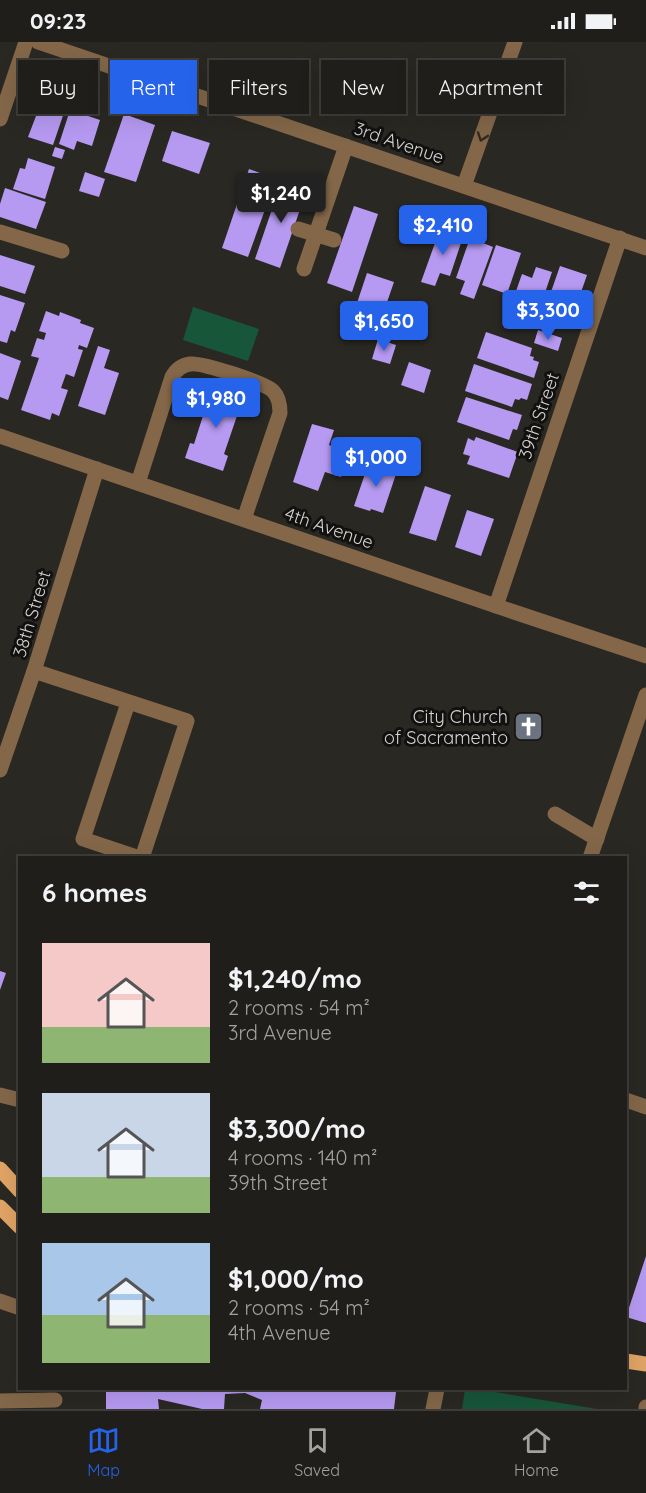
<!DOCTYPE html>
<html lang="en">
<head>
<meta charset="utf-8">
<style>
	:root { --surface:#201e1a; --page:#2d2b27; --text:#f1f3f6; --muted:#a2a2a2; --line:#3d3c39; --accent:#2563eb }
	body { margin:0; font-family:Quicksand,sans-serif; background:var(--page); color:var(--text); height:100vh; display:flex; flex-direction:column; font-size:22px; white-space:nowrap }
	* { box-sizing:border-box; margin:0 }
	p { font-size:20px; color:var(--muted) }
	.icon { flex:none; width:33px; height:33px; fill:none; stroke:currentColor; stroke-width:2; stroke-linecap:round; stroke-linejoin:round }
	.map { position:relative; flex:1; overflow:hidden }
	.panel { position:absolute; left:18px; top:814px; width:609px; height:534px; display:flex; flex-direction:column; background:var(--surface); border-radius:0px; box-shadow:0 6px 24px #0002,0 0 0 2px var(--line) }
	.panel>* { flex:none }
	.guide { position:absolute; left:18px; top:18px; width:610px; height:54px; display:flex; gap:12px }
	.price { position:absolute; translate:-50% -51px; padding:0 14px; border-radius:6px; background:var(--accent); color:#fff; font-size:20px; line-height:39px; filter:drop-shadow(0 2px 3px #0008) }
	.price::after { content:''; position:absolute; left:50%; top:36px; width:18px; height:14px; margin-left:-9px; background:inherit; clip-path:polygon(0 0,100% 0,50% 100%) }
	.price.on { background:#222; color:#fff }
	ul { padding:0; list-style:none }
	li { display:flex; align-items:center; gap:18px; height:150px; padding:0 24px }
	li span { display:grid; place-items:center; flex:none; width:168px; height:120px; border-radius:0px; color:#555 }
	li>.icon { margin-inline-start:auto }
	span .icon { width:72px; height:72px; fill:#fffc; stroke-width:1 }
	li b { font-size:26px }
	h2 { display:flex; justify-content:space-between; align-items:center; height:72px; padding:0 24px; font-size:26px }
	.tag { padding:0 21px; border-radius:0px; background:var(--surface); box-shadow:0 6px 24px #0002,0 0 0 2px var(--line); font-size:21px; line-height:54px }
	.tag.on { background:var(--accent); color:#fff }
	.status { display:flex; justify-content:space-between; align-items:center; height:42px; padding:0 30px; background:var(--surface); direction:ltr }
	.status svg { height:16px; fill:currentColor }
	.tabs { display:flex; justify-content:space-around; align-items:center; height:84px; border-top:2px solid var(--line); background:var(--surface); font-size:16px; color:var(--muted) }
	.tabs a { display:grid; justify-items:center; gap:3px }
	.tabs .on { color:var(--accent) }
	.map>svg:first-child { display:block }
</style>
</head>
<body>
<div class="status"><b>09:23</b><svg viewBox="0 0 49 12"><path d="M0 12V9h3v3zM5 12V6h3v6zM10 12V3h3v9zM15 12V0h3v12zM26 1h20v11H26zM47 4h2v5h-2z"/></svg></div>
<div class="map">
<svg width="646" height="1367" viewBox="0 0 646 1367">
	<rect width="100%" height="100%" fill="#2a2823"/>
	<g fill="#175639">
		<polygon points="193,265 259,287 248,319 183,298"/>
		<polygon points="465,1347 476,1347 597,1367 462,1367"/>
	</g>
	<g fill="#b69af2">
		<polygon points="45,45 70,53 53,103 28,95 36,74 30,72 37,53 42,54"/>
		<polygon points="70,68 100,78 92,104 77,99 74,108 59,102"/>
		<polygon points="124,72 155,83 136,140 104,130"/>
		<polygon points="172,89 210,101 199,132 162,119"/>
		<polygon points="55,105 65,108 62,117 52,114"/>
		<polygon points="28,116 55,125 45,157 13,147 20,126 25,127"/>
		<polygon points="249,127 276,137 248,215 222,206"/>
		<polygon points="85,130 105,137 99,155 79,149"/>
		<polygon points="282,138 307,147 280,226 255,217"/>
		<polygon points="5,146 46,160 36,187 0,175 0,162"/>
		<polygon points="354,164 378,172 352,250 327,241"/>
		<polygon points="440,187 450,190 451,187 464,192 450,234 440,231 435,244 421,240"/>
		<polygon points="471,193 484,198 483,201 493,205 474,257 460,252 465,239 456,236"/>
		<polygon points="496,203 521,211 507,252 482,243"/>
		<polygon points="0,213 35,224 25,252 0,244"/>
		<polygon points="560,224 587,233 570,282 543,273"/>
		<polygon points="536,225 552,230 535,280 508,272 522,232 532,236"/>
		<polygon points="367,231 394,240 384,269 388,270 385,279 381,278 378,286 352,276"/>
		<polygon points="0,253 25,261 15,290 11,288 7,301 0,299"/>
		<polygon points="46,269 59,274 60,270 81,278 80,281 94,286 87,306 79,303 78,307 83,308 74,335 66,332 61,346 68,348 59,374 52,371 50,378 21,368 39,316 31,314 37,296 44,298 46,291 39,289"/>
		<polygon points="538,288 562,296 558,309 534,301"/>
		<polygon points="486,290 532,306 530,314 534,315 533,318 539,320 534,336 477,316"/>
		<polygon points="378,297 396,303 390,322 372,317"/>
		<polygon points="98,304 110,308 104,326 119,331 105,373 78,364"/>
		<polygon points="0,311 21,319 8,358 0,355"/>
		<polygon points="409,320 431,328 424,351 401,343"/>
		<polygon points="474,322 532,342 527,358 521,356 519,358 515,357 512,365 465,349"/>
		<polygon points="209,344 247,357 243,369 239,368 224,412 228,414 223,429 185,416 190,401 194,402 208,358 205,357"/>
		<polygon points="466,355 522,373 517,388 513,387 509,398 457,380"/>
		<polygon points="312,382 334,388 329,403 334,405 333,407 348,412 341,435 325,430 318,449 293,440"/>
		<polygon points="476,395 518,410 509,436 467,422 470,414 463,412 468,396 474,399"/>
		<polygon points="369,420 397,429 383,471 371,467 370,469 354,464"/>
		<polygon points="425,444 451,453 436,499 409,491"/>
		<polygon points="467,468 494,477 481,514 455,505"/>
		<polygon points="0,929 6,931 0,948"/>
		<polygon points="646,1214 646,1281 626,1275"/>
		<polygon points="106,1347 380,1347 396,1350 394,1367 260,1367 262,1358 245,1351 225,1352 224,1367 202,1367 158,1357 159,1367 106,1367"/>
	</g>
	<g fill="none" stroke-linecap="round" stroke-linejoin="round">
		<g stroke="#846749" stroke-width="15">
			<polyline points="38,0 646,206"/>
			<polyline points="0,77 26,0"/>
			<polyline points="464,144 515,0"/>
			<polyline points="298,187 334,198"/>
			<polyline points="0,190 62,209"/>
			<polyline points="304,227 346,104"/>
			<polyline points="0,394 496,564 646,614"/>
			<path d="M138,441L172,335C176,328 181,323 190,322C201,320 265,341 273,349C279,355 280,363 280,371L244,477"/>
			<polyline points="496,564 620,196"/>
			<polyline points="34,629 187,679 142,816"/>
			<polyline points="128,661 83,797 140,816"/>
			<polyline points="0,728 34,629 97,427"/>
			<polyline points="555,772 597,797"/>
			<polyline points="590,816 646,653"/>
			<polyline points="0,1053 20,1058"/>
			<polyline points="626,1058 646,1065"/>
			<polyline points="0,1259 20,1266"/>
			<polyline points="0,1359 55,1358"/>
			<polyline points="433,1367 437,1347"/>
			<polyline points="646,1367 646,1365"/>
		</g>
		<g stroke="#e1a465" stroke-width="15">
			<polyline points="0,1127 20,1149"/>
			<polyline points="0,1165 20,1185"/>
			<polyline points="626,1319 646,1322"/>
		</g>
	</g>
	<defs><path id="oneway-chevron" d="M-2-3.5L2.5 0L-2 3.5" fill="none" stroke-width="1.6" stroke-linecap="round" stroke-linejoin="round" transform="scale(1.5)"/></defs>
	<use stroke="#342b20" href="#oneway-chevron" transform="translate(482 95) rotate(109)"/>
	<defs>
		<symbol id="church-square" viewBox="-11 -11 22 22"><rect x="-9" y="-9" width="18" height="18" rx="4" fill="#6b7280" stroke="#12110f"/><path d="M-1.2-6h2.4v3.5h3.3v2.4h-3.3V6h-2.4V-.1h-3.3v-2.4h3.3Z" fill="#fff"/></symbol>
	</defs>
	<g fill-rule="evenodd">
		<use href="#church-square" x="512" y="668" width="33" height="33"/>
	</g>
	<g text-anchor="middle" stroke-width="6" stroke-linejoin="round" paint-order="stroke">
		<g font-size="18" fill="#d6d4d2" stroke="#12110f">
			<text transform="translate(399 101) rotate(19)" y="6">3rd Avenue</text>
			<text transform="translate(539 374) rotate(-71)" y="6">39th Street</text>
			<text transform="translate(329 486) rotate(19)" y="6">4th Avenue</text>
			<text transform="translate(32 572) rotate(-73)" y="6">38th Street</text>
		</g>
		<g font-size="18" fill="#d6d4d2" stroke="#12110f" text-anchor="end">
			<text x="508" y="681">City Church<tspan x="508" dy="21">of Sacramento</tspan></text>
		</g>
	</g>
</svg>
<b class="price on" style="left:281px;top:182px">$1,240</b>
<b class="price" style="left:443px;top:214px">$2,410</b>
<b class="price" style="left:548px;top:299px">$3,300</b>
<b class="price" style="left:384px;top:310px">$1,650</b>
<b class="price" style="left:216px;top:387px">$1,980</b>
<b class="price" style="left:376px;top:446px">$1,000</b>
<div class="guide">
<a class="tag">Buy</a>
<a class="tag on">Rent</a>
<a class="tag">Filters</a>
<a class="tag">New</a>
<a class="tag">Apartment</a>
</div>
<section class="panel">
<h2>6 homes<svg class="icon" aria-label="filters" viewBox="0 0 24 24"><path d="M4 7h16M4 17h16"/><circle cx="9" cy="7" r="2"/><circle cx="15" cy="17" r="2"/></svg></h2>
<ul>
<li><span style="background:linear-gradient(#f6c9c9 70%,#8fb573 0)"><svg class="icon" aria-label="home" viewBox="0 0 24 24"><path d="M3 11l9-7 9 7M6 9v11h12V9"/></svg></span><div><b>$1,240/mo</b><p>2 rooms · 54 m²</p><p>3rd Avenue</p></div></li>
<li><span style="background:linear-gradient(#c9d6e8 70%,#8fb573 0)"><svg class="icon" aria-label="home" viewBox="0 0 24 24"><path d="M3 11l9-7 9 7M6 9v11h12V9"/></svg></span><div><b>$3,300/mo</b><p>4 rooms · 140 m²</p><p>39th Street</p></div></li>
<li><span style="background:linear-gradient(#a9c7e8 60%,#8fb573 0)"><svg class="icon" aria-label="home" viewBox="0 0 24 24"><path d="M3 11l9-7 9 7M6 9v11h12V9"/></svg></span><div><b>$1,000/mo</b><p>2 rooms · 54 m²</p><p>4th Avenue</p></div></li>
</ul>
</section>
</div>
<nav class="tabs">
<a class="on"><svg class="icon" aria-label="map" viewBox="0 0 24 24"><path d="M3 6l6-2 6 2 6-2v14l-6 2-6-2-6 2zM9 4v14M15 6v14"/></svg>Map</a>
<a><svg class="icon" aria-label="saved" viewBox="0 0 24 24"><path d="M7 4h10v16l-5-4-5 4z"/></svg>Saved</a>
<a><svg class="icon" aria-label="home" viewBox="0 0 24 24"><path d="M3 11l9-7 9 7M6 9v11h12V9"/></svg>Home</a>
</nav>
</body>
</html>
